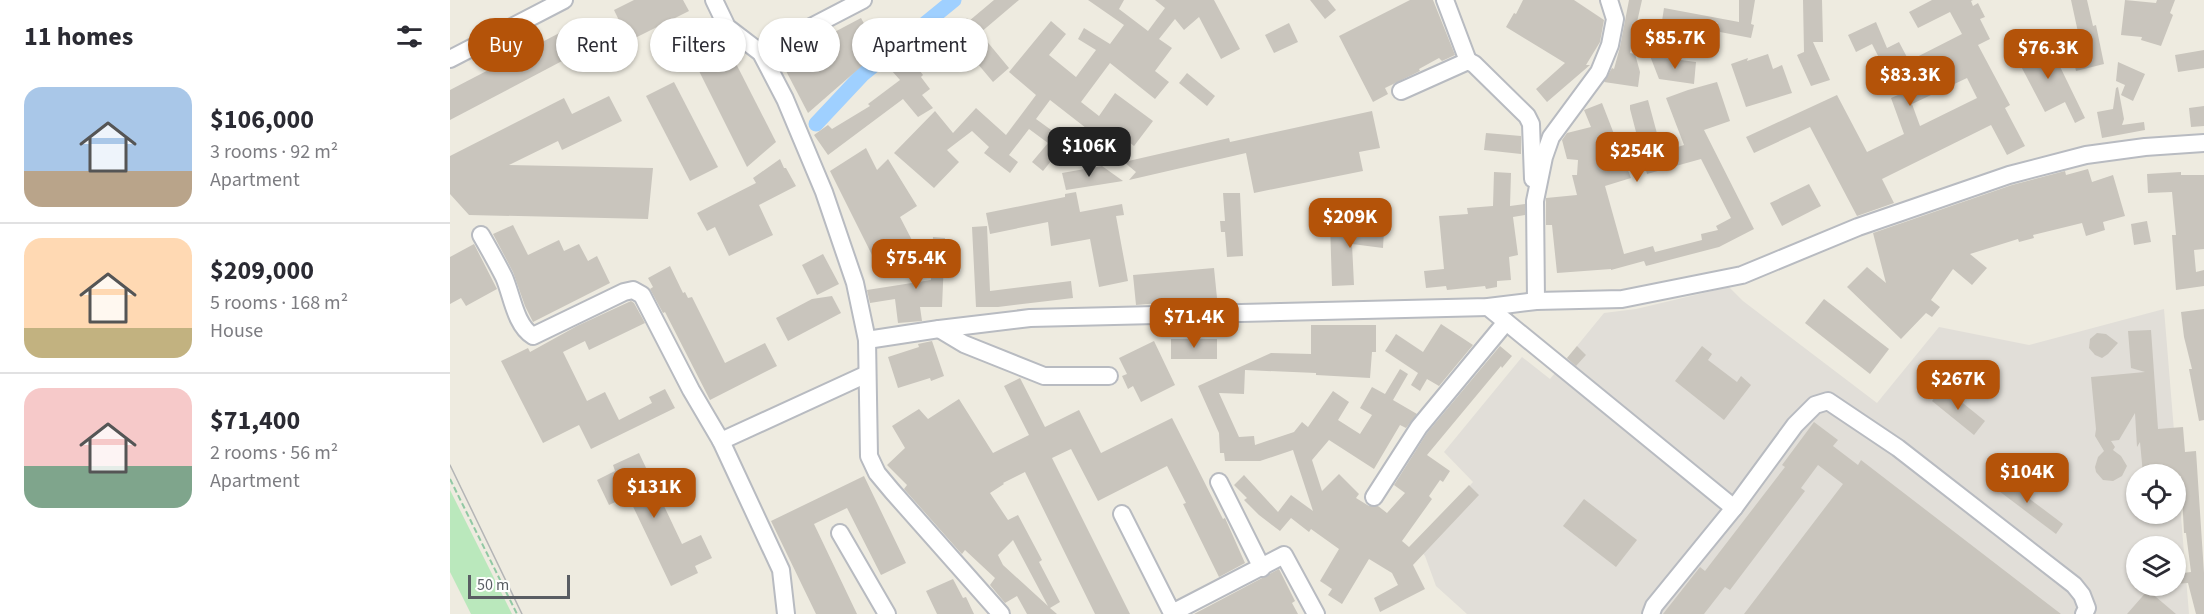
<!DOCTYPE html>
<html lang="en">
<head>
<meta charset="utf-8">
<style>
	:root { --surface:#fff; --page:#f2f2f3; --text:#2b2b33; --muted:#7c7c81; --line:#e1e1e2; --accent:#b45309 }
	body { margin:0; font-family:"Source Sans 3",sans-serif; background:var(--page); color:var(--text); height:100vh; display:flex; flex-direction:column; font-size:22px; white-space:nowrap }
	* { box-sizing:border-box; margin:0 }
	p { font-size:20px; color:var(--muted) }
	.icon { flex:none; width:33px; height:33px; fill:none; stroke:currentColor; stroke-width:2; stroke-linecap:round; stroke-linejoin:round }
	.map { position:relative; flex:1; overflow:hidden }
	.panel { display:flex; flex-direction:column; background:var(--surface); width:450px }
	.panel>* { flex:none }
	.banner { position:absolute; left:18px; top:18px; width:570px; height:54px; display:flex; gap:12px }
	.tools { position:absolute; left:1676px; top:464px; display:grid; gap:12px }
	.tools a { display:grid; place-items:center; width:60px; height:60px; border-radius:50%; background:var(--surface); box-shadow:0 2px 4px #0004; font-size:30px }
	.scale { position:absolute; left:18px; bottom:15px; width:102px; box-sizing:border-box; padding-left:6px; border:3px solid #595d63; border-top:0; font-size:16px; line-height:21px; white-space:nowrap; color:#595d63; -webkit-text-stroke:4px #fff; paint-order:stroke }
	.price { position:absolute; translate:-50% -51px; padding:0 14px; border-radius:12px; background:var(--accent); color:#fff; font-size:20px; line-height:39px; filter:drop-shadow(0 2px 3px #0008) }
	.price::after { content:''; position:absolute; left:50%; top:36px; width:18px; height:14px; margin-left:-9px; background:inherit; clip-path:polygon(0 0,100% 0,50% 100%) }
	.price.selected { background:#222; color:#fff }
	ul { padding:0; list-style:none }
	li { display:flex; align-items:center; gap:18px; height:150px; padding:0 24px }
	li+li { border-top:2px solid var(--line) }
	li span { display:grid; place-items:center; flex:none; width:168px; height:120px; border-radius:18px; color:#555 }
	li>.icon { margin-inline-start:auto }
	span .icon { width:72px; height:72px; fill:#fffc; stroke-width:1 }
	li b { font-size:26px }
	h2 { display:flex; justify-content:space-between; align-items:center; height:72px; padding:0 24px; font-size:26px }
	.tag { padding:0 21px; border-radius:27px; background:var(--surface); box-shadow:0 2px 4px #0004; font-size:21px; line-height:54px }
	.tag.selected { background:var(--accent); color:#fff }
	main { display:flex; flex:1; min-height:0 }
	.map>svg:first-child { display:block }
</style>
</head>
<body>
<main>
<section class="panel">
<h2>11 homes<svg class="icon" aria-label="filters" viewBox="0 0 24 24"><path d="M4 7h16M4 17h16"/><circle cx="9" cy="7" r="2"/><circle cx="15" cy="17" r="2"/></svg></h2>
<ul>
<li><span style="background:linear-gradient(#a9c7e8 70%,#b9a48a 0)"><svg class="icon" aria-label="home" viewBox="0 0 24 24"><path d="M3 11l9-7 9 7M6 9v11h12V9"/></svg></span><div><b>$106,000</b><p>3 rooms · 92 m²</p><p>Apartment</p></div></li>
<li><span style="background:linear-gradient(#ffd9b3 75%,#c2b280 0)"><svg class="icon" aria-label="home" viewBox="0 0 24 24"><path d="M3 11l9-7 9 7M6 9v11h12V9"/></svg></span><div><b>$209,000</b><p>5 rooms · 168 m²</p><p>House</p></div></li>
<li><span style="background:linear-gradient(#f6c9c9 65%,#7fa58c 0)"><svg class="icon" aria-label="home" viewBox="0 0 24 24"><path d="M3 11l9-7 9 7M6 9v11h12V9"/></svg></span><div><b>$71,400</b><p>2 rooms · 56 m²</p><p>Apartment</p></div></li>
</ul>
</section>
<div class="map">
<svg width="1754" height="614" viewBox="0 0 1754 614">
	<rect width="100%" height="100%" fill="#eeebe0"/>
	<path fill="#e1ded8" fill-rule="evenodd" d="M1279,287L1293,301L1427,403L1489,327L1579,345L1714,309L1739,614H1017L986,586L975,556L966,545L1023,482L994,452L1072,357L1100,379L1154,313L1186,309ZM1686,474H1725V513H1686ZM1686,546H1725V585H1686Z"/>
	<polygon fill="#bae8bc" points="0,490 62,614 21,614 0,572"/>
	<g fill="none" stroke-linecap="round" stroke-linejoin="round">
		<polyline stroke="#9fd0ff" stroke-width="15" points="366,124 412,75 504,0"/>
	</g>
	<g fill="#c9c5bd" fill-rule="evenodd">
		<polygon points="184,0 233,0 239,11 179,41 164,10"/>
		<polygon points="544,0 569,0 530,33 559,68 543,82 501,32 517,18 519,21"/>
		<polygon points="638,0 674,0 669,9 698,31 715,8 705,0 764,0 790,49 771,59 749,17 734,30 725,19 709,39 722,48 705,71 719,82 705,99 660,63 631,102 649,116 665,93 703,121 684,146 668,133 656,147 635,129 636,128 600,100 586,119 615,140 605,154 606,155 593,171 582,162 598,143 579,129 559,155 568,162 560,173 534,153 539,147 522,131 497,150 509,162 484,188 444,153 485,111 503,133 526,108 556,135 586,95 559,72 601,21 616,34 599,55 626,77 646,50 628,39 634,28 660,44 674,25"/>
		<polygon points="860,0 878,0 886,10 875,19"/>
		<polygon points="960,0 983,0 1005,55 992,61 989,58 969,69 970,71 935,88 938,94 923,102 889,36"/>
		<polygon points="1073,0 1124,0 1154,20 1150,42 1136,65 1140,65 1097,102 1086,89 1115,63 1056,27 1064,13 1066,14"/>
		<polygon points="1179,0 1192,0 1180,53 1185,54 1190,72 1188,87 1154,82 1162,68 1164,69 1170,47"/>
		<polygon points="1289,0 1305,0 1301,24 1304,25 1301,38 1270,32 1267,22 1249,28 1212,21 1214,8 1289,22"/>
		<polygon points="1353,0 1372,0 1373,42 1363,42 1380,80 1361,86 1347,55 1354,52"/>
		<path d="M1482,0H1523L1521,1L1523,6L1528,3L1535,17L1530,19L1540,39L1528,45L1560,105L1555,108L1575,146L1557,155L1541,125L1432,179L1444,203L1407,216L1360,127L1304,153L1296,137L1387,95L1417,152L1454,134L1441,98L1448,95L1422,44L1406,52L1398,35L1426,22L1437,48L1449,42L1459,61L1512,34L1500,12L1468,28L1459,12ZM1517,78L1527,98L1470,126L1462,104Z"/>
		<polygon points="1621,0 1637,0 1643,26 1646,25 1654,64 1626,71 1621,48 1631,46"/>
		<polygon points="1675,0 1706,3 1707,0 1725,0 1720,13 1723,15 1711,46 1691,40 1692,37 1671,35"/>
		<polygon points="411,18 429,51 358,113 335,69 343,54"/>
		<polygon points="839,23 848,42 824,53 815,35"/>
		<polygon points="119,28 131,51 0,120 0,90"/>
		<polygon points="274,40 326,142 297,167 242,57"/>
		<polygon points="1579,45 1584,54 1600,46 1635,118 1625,123 1615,102 1595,112 1564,53"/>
		<polygon points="1754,50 1754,68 1728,72 1725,55"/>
		<polygon points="1318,54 1323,69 1332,65 1342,93 1296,107 1281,64 1298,58 1297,61"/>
		<polygon points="1200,56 1246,62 1244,84 1209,79"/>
		<polygon points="459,57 473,75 471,77 480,89 472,95 483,108 468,117 453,99 378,155 364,135 378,125 382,129 420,106 418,104 450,80 442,71"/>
		<polygon points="1668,62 1695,74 1683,101 1671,95 1675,85 1666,81"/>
		<polygon points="737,73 765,96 757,106 729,83"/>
		<polygon points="224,82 268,167 240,181 196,96"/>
		<polygon points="1267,82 1280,121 1254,130 1304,229 1269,247 1196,266 1194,261 1161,270 1161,269 1107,273 1102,225 1096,225 1096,198 1127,195 1122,175 1127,175 1128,160 1117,159 1112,140 1117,133 1141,127 1134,110 1152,103 1181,178 1155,186 1174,254 1203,246 1205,252 1252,240 1251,234 1268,230 1266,226 1281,218 1251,159 1197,174 1180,109 1180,105 1198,100 1212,152 1234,145 1216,98 1238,90"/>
		<polygon points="1668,87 1674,119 1672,125 1694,122 1695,130 1652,138 1647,112 1663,109 1666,88"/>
		<polygon points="159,96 172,121 112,150 108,141 59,165 203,168 198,219 19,215 0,194 0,156 114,98 122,114"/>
		<polygon points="1754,106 1754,126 1741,127 1739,108"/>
		<polygon points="922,111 930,148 909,152 913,171 804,193 796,153 679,180 686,172 674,162 779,138 780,142"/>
		<polygon points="1036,133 1071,136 1071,154 1034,150"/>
		<polygon points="416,148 427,170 438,159 467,206 450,217 465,246 427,265 380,171"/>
		<polygon points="330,159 334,168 336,168 346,186 309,205 323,235 279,256 265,227 257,231 247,213 306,183 303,178"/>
		<polygon points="652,166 673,181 616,190 612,173"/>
		<polygon points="1638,169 1642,182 1663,175 1675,216 1653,222 1655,230 1636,236 1632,223 1583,235 1584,238 1569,242 1568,239 1520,254 1537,268 1522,285 1503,269 1481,300 1490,307 1482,317 1476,313 1451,339 1397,287 1417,267 1436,283 1423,233 1562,185 1615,171 1616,175"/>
		<polygon points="1044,172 1061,173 1060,206 1075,204 1075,215 1063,217 1068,255 1059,257 1061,280 1047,281 1047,287 1036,289 1035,286 997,290 996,286 976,288 974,271 994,269 989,216 1018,214 1017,208 1043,206"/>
		<polygon points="1731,172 1731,175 1754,175 1754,249 1744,250 1746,272 1754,270 1754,286 1726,290 1722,235 1726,235 1722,192 1698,193 1697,174"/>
		<polygon points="1359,184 1371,206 1332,226 1320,203"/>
		<polygon points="626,192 630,212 672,204 674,215 666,216 678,281 649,287 640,239 601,246 598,222 540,234 536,213 615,197 615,194"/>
		<polygon points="773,193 790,193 793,256 777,257 775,232 771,232 770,221 775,221"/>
		<polygon points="1697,221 1701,242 1684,245 1681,224"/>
		<polygon points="901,223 901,226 934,230 933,248 902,244 904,285 882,286 880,224"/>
		<polygon points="63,225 78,255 109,240 114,251 129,244 138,261 147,256 160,283 83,322 75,306 63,272 43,234"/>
		<polygon points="537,226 540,291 621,281 623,298 548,307 526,307 522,227"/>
		<polygon points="483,237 495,238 492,307 470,307 472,321 448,323 445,299 420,303 417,290 481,280"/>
		<polygon points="24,244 47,289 16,306 11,298 0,304 0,257"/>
		<polygon points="373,254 389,284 367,295 352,265"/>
		<polygon points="220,266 233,293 235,292 238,298 242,297 275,363 315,343 327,366 260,400 215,312 213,313 200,289 203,287 198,278"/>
		<polygon points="764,268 767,298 686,305 683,275"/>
		<polygon points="382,296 391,313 338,341 326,318 362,299"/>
		<polygon points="1374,299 1439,349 1420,374 1355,323"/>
		<polygon points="181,301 184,303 195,323 139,350 135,341 113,352 137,401 155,392 169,420 202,403 199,397 215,389 225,408 141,449 129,425 93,443 51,361 78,348 80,352 127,326"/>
		<polygon points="1754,309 1754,420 1749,421 1739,369 1742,369 1734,337 1731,312"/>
		<polygon points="991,324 1023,345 989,386 977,379 970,391 961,385 968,373 935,351 946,334 973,352"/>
		<polygon points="861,325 926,325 926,352 922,352 920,378 866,375 866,373 795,370 794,394 769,393 789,437 804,436 805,445 844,432 852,422 858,427 883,391 899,402 888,420 910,434 922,415 910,408 922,387 935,394 950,369 958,374 943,400 967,414 956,428 950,425 924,469 879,440 862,460 872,491 889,474 909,494 906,498 919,506 928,506 937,513 955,493 944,485 977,433 1050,346 1062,356 1052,368 1051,366 977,455 1000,471 993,482 990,480 979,496 982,499 952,541 959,547 1019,485 1029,495 963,565 975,589 930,612 924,598 948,585 942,573 919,559 892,604 878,595 882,589 870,581 889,549 861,529 859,532 841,518 830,531 809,515 794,500 797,498 784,485 794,475 828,512 841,495 863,511 843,450 810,461 775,461 774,453 770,453 769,433 748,386 821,353 861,354"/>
		<polygon points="1701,330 1708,429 1733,427 1735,452 1746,451 1754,573 1754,614 1746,614 1738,583 1725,584 1725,574 1741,572 1736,533 1734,533 1731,476 1693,474 1690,442 1687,447 1685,413 1669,440 1661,441 1665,447 1663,450 1671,456 1677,466 1672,476 1663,481 1653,480 1646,472 1645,467 1648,457 1654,451 1645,436 1646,429 1641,377 1695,372 1681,368 1678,331"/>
		<polygon points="1647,333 1656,334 1668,343 1658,354 1652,358 1645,355 1639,348 1640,339"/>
		<rect x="721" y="339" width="46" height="20"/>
		<polygon points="482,341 494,376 481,381 480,378 448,388 438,357 469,347 468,344"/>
		<polygon points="704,341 725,385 691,402 683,386 678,389 672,376 677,374 669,358"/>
		<polygon points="1127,346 1136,355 1126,366 1117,358"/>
		<polygon points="1252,346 1262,354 1258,360 1287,382 1291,376 1301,385 1274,420 1225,381"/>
		<path d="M570,378L595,427L629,410L651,453L722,418L773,519L775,518L795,563L769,577L733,504L736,503L717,466L648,501L621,449L602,458L680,614H645L575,472L553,483L554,484L540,493L558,520L568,515L592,560L589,562L610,602L600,608L607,614H577L567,596L555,603L540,585L545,578L515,550L512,554L509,551L454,489L457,485L437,465L455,448L442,426L469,409L478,419L509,399L543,453L579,435L554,386ZM563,540L598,606L553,565L548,555Z"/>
		<polygon points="1493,387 1535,421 1524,435 1482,401"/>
		<polygon points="1364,422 1388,440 1383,446 1408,465 1411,460 1611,614 1294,614 1393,484 1368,465 1351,488 1355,491 1280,590 1275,587 1254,614 1213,614 1250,567 1255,571 1335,467 1332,465"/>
		<polygon points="189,453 232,544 251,535 262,558 245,566 248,573 221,586 178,496 159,505 147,480 165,471 163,465"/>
		<polygon points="1548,475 1613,524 1606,534 1541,485"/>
		<polygon points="414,476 456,563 431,575 397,508 364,524 407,614 366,614 321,521"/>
		<polygon points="1134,499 1187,540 1166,567 1113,526"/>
		<polygon points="829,569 845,601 842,603 848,614 744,614"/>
		<polygon points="503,579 513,598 516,597 524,614 487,614 476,591"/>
		<polygon points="1698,590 1706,597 1726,614 1677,614"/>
	</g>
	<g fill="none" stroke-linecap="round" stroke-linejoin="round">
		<defs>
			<g id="minor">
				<polyline points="264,0 277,27 311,53 335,99 374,192 405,283 417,340 419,456 427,473 442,491 551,614"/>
				<polyline points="995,0 1018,61"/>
				<polyline points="311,53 413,0"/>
				<polyline points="0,59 114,0"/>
				<polyline points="951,91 1018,61 1024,64 1077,116 1081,124 1083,179"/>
				<path d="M31,235C39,249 47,263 54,277C62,295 65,325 83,336L174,292L183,290L192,295L241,390L271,441"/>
				<polyline points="1086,301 1085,201 1094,157 1101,137 1149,72 1160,45 1165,19 1159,0"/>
				<polyline points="1038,307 1284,508"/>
				<polyline points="489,329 514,344 594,376 659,376"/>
				<polyline points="417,340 489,329 580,318 1038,307 1086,301 1172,299 1292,275 1408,227 1559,175 1636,155 1695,147 1754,143"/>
				<polyline points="769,482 812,568"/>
				<polyline points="924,497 969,427 1056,322"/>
				<polyline points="672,514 722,613 834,555 866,614"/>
				<polyline points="390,533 437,614"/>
				<polyline points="336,614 331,570 271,441 417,374"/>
				<polyline points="1201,614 1204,606 1284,508 1345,425 1365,405 1378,401 1448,448 1624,585 1632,595 1637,608 1634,614"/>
			</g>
		</defs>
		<use href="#minor" stroke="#b8bbc1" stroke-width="20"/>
		<polyline stroke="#92c9a4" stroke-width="2" stroke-dasharray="6 3" stroke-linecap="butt" points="0,479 67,614"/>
		<use href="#minor" stroke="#fff" stroke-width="16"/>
		<polyline stroke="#b4b5b6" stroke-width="1.5" points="0,465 72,614"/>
	</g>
</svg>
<div class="tools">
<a><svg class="icon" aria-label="locate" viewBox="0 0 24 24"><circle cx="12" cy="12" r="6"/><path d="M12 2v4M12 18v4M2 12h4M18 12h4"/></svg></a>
<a><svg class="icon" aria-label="layers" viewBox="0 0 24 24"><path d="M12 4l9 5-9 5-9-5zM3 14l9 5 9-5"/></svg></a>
</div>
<div class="scale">50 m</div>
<b class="price" style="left:1225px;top:70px">$85.7K</b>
<b class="price" style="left:1598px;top:80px">$76.3K</b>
<b class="price" style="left:1460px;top:107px">$83.3K</b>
<b class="price selected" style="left:639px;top:178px">$106K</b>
<b class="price" style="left:1187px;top:183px">$254K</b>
<b class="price" style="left:900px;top:249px">$209K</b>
<b class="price" style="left:466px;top:290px">$75.4K</b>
<b class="price" style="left:744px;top:349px">$71.4K</b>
<b class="price" style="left:1508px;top:411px">$267K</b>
<b class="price" style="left:1577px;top:504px">$104K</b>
<b class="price" style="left:204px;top:519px">$131K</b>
<div class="banner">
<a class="tag selected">Buy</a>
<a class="tag">Rent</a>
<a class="tag">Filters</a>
<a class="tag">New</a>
<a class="tag">Apartment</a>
</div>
</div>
</main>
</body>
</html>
